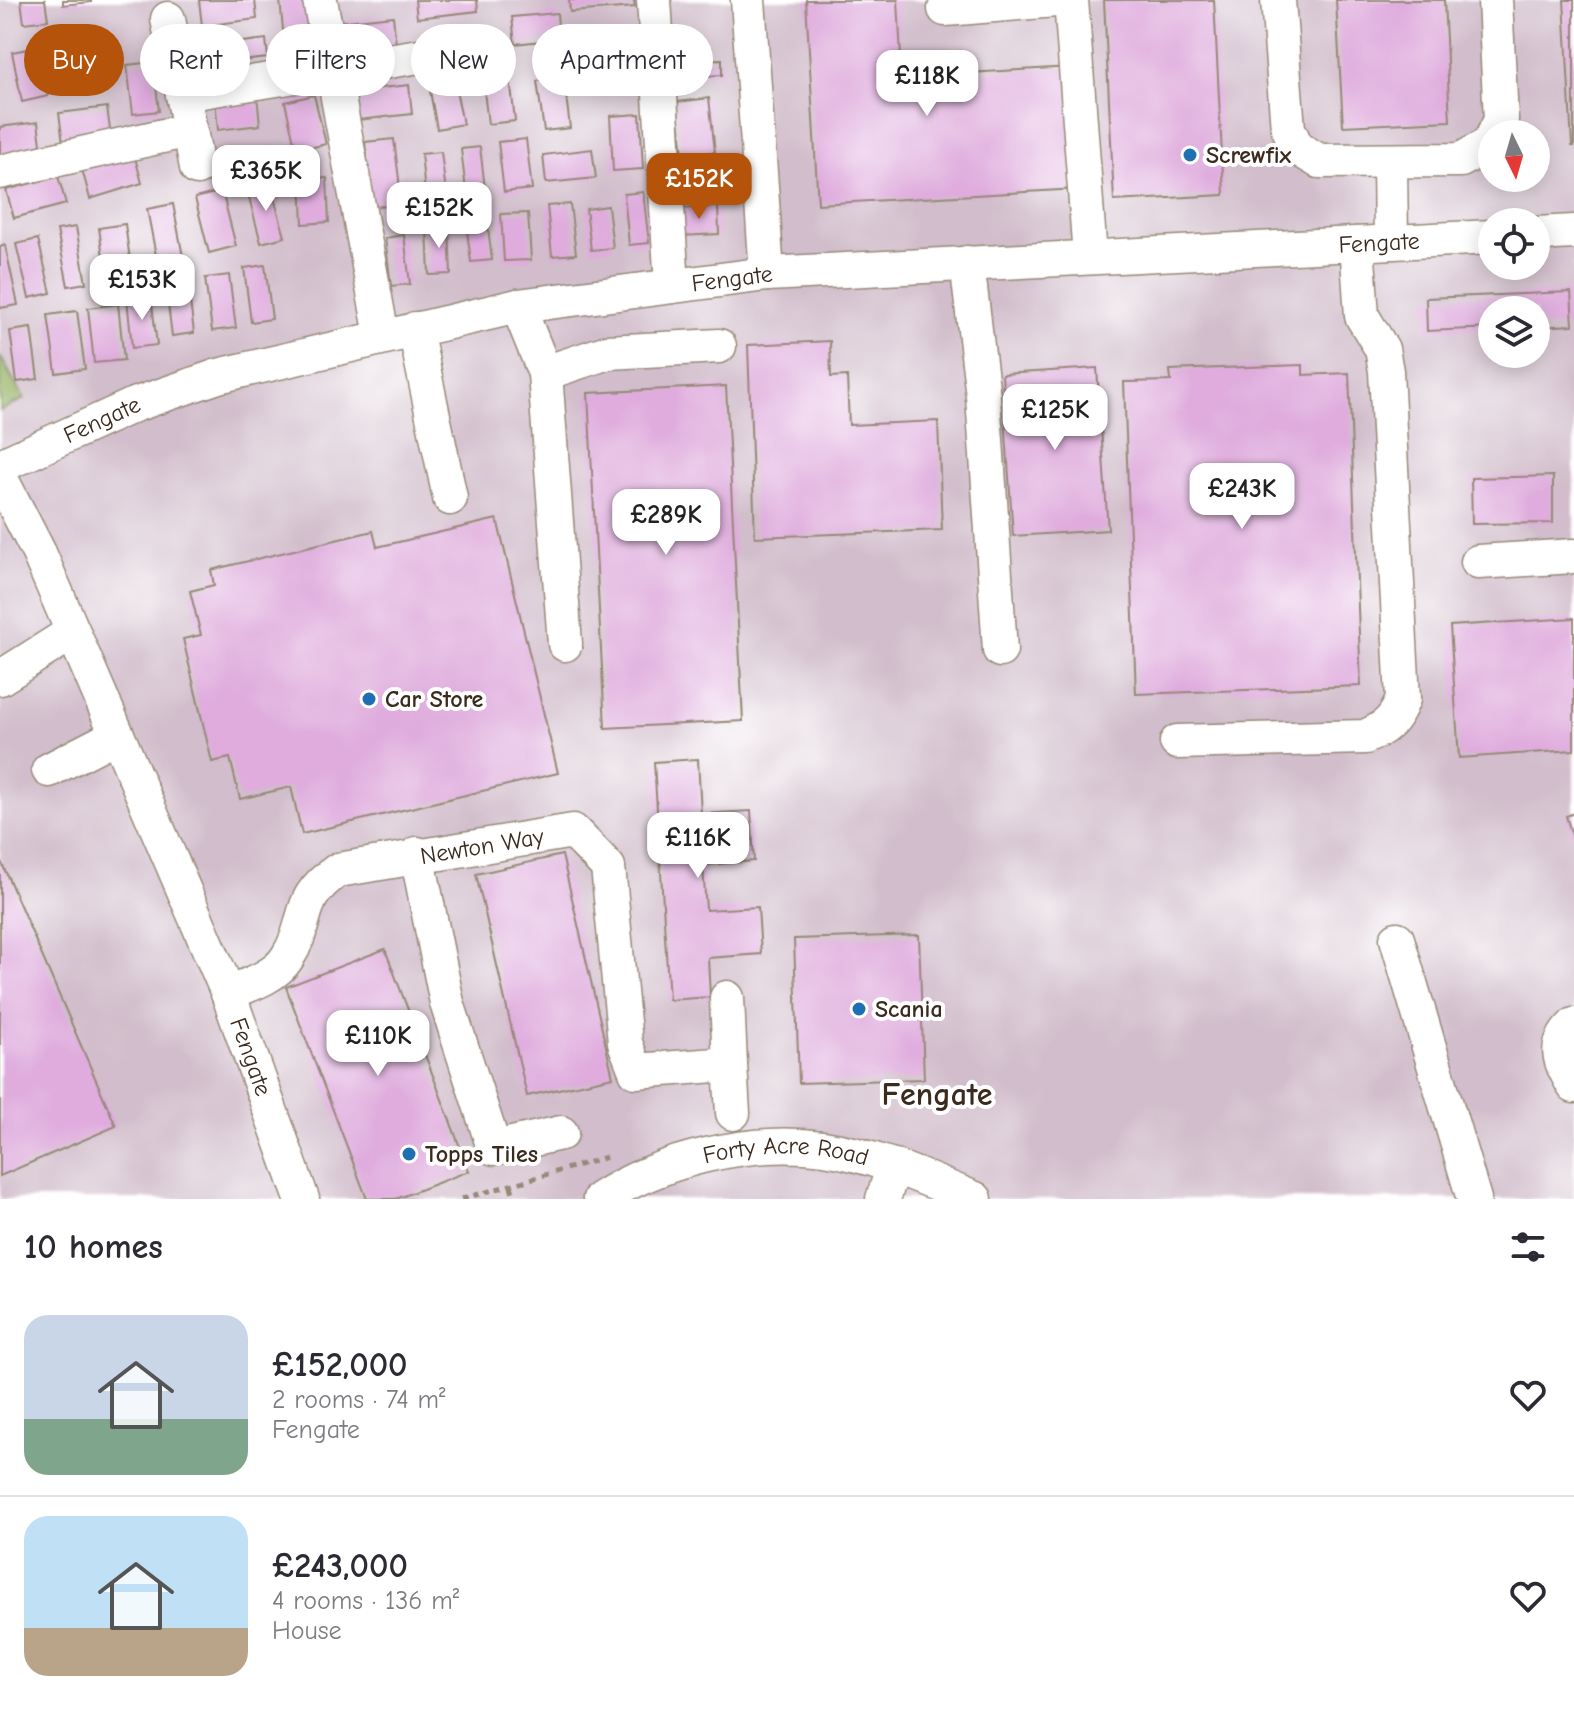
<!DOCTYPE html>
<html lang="en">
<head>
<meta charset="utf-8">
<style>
	:root { --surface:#fff; --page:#f7f7f7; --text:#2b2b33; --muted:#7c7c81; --line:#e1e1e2; --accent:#b45309 }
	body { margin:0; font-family:"Comic Neue",sans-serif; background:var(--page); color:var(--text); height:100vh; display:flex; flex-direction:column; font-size:30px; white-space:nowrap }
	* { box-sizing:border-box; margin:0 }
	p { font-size:26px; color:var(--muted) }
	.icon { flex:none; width:44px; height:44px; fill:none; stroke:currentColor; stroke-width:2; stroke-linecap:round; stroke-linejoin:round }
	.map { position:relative; height:1199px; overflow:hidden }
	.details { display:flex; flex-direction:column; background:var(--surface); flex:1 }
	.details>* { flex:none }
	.top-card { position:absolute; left:24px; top:24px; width:800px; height:72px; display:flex; gap:16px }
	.needle { width:52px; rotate:175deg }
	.buttons { position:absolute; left:1478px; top:120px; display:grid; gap:16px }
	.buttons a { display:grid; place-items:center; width:72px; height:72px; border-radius:50%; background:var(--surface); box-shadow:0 4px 20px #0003; font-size:40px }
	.price { position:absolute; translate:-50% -68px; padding:0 18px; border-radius:16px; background:#fff; color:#222; font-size:26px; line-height:52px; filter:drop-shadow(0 2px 4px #0008) }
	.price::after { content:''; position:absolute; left:50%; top:48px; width:24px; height:18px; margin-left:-12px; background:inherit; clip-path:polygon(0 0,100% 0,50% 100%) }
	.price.selected { background:var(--accent); color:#fff }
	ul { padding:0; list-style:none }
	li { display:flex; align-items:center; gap:24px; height:200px; padding:0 24px }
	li+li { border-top:2px solid var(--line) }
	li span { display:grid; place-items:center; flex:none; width:224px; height:160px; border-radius:24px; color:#555 }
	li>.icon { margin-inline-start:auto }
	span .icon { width:96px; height:96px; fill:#fffc; stroke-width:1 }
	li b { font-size:34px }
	h2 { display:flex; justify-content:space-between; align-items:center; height:96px; padding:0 24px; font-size:34px }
	.tag { padding:0 28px; border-radius:36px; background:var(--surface); box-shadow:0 4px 20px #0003; font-size:28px; line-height:72px }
	.tag.selected { background:var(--accent); color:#fff }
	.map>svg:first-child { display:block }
</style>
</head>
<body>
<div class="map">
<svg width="1574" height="1199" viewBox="0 0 1574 1199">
	<rect width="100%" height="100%" fill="#fff"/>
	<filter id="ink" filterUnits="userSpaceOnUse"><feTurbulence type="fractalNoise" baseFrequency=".0125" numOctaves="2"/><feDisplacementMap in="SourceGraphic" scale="16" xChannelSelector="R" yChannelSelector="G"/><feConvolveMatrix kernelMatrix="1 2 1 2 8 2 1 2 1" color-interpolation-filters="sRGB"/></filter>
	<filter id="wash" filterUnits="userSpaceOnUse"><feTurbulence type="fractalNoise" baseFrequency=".006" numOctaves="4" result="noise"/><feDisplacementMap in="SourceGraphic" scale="32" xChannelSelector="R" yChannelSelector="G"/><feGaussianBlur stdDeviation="1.8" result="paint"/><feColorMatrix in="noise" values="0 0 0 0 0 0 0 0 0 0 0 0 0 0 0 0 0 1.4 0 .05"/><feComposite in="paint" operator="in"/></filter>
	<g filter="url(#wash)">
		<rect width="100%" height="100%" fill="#f2e8d1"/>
		<path fill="#d1bdcb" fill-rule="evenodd" d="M0,0H1574V1199H0ZM1492,134H1536V178H1492ZM1492,222H1536V266H1492ZM1492,310H1536V354H1492Z"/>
		<polygon fill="#97b466" stroke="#696f42" stroke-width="2" points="0,356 24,399 0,411"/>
		<g id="blocks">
			<g fill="#dfacdd">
				<polygon points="21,0 45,0 48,20 24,23"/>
				<polygon points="63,0 91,0 91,2 63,5"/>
				<polygon points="199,0 255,0 257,19 202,26"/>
				<polygon points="280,0 307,0 313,56 286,59"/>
				<polygon points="415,0 477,0 478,11 417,18"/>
				<polygon points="569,0 634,0 635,7 570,12"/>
				<polygon points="806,0 898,0 902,77 1070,67 1078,189 818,204"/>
				<polygon points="1104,0 1214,0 1224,195 1114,201"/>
				<polygon points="1336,0 1444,0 1450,121 1343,126"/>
				<polygon points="1564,0 1574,0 1574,146 1572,146"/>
				<polygon points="557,13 559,39 515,44 512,17"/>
				<polygon points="393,16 396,45 341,51 338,22"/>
				<polygon points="103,31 111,83 82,88 73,36"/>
				<polygon points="622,32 625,86 593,88 592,71 602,70 599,33"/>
				<polygon points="266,39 268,58 214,64 212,46"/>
				<polygon points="38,47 48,96 22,102 12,52"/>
				<polygon points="722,59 722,75 671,78 670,61"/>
				<polygon points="153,62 159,111 133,114 127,65"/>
				<polygon points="509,70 515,121 488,124 482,74"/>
				<polygon points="453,75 463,124 437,129 428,80"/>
				<polygon points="564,78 570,128 544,131 537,81"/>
				<polygon points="409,85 412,114 358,120 354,91"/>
				<polygon points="257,95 260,125 218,130 215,99"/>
				<polygon points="314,95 326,144 296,151 285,102"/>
				<polygon points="709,98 715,152 683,155 677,102"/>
				<polygon points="107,107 111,137 63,143 59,113"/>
				<polygon points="640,114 643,169 613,171 610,116"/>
				<polygon points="38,122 42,152 0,158 0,127"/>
				<polygon points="394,139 402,204 373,207 365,142"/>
				<polygon points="526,139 532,189 504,192 498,142"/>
				<polygon points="480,147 486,197 467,199 461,149"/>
				<polygon points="270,148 271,164 227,167 226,151"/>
				<polygon points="592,149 596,178 546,183 543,155"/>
				<polygon points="441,152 447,200 426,202 421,154"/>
				<polygon points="134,154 142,183 90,199 82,169"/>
				<polygon points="58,176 66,204 14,218 6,190"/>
				<polygon points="327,178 329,222 303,224 301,180"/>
				<polygon points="270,183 285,237 261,243 247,190"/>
				<polygon points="222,191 236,246 209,253 195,198"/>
				<polygon points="643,192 649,243 629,245 624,194"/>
				<polygon points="173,204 184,262 158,266 147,209"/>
				<polygon points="570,204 576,254 552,256 547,206"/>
				<polygon points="608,206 613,248 591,250 586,209"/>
				<polygon points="718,206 719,234 681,236 679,209"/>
				<polygon points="528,213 531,260 504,261 501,214"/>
				<polygon points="487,220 492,260 471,262 466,223"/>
				<polygon points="125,224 132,274 106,278 99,228"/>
				<polygon points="449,226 451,274 429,275 427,227"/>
				<polygon points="76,227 86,283 68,286 57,230"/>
				<polygon points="404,235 410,284 391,286 385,238"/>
				<polygon points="38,239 51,293 29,298 16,244"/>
				<polygon points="5,245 18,305 0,308 0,247"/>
				<polygon points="265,265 272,319 251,322 244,268"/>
				<polygon points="229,275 236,328 212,331 205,278"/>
				<polygon points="188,285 194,333 172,336 166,288"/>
				<polygon points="1571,292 1573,325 1536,327 1536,310 1492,310 1492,328 1427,331 1426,298"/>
				<polygon points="151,296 157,345 132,348 127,298"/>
				<polygon points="118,304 124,360 94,363 88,308"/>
				<polygon points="77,311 85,369 56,373 48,315"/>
				<polygon points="31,328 38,379 17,382 10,331"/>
				<polygon points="830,341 831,377 847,376 849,425 938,421 942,530 755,537 748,345"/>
				<polygon points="1303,365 1303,375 1349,373 1361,686 1136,694 1124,382 1171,381 1170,370"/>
				<polygon points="1097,368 1108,530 1013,536 1002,374"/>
				<polygon points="726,386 743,721 605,728 588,393"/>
				<polygon points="1553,476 1553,523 1472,524 1471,478"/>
				<polygon points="497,519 558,773 302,834 291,787 240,799 230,758 212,762 183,639 201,635 190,591 214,585 211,570 373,531 377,547"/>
				<polygon points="1574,618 1574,750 1459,758 1450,626"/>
				<polygon points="698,759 701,814 751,811 754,861 703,865 706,910 758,907 761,954 708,958 710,997 669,1000 654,762"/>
				<polygon points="1574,813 1574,839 1573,839 1566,816"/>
				<polygon points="562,855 613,1077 527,1096 476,874"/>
				<polygon points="0,859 116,1126 0,1176"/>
				<polygon points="919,935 924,1079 799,1083 794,939"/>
				<polygon points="385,949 469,1171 396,1199 367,1199 286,987"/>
			</g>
		</g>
	</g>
	<g filter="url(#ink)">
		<use href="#blocks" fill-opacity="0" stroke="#968978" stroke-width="2"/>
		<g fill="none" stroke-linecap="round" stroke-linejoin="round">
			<defs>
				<g id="minor">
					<polyline points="320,0 382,336"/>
					<polyline points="654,0 672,286"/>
					<polyline points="748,0 767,274"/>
					<polyline points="1071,0 1090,257"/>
					<polyline points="1278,0 1288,129 1297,148 1319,161 1461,160 1489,144 1492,138"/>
					<polyline points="945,9 1056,0"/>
					<polyline points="183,94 482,46"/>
					<polyline points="190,130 197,168"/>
					<polyline points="1494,134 1501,120 1495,0"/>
					<polyline points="1390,162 1391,242"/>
					<polyline points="0,172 190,130 168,19"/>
					<polyline points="1536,234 1574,232"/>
					<polyline points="967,263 983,396 1000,650"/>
					<polyline points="518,306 545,373 608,352 719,346"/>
					<polyline points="415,329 450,498"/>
					<polyline points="545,373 565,644"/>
					<path id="s1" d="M0,466L134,405L218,376L518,306L767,274L1492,237"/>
					<path id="s2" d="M0,477L39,553L228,993L302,1199"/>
					<polyline points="1478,562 1574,556"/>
					<polyline points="0,678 73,632"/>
					<path d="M1177,742L1365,737C1386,728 1395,720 1403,699L1386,371L1382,349L1362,316L1357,244"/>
					<polyline points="49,770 117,735"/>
					<polyline points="417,854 447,1003 494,1148 561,1133"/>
					<polyline points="1397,939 1474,1199"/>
					<path id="s3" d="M228,993C248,985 275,977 287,958C311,921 294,900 338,870L573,831L608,867L625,1043L636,1071L730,1064L733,1113"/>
					<polyline points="727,998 730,1064"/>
					<path d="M1574,1025C1551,1047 1561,1062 1574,1086"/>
					<path id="s4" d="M600,1199C662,1159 750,1138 824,1148C877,1156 926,1179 975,1199"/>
					<polyline points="883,1199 894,1166"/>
				</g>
			</defs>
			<use href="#minor" stroke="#968978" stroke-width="37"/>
			<g stroke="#968978" stroke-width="5" stroke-dasharray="6 6" stroke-linecap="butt">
				<polyline points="511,1186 515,1199"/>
				<polyline points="462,1199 607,1157"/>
			</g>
			<use href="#minor" stroke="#fff" stroke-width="34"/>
		</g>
	</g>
	<g fill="#1f6fb2" stroke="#fff" stroke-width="3">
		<circle cx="1190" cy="155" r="8"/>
		<circle cx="369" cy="699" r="8"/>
		<circle cx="859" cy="1009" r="8"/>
		<circle cx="409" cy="1154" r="8"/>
	</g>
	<g text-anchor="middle" stroke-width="8" stroke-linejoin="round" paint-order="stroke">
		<g font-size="24" font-weight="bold" fill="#3b2a1e" stroke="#fff" text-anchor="start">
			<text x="1206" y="163">Screwfix</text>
			<text x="385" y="707">Car Store</text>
			<text x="875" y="1017">Scania</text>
			<text x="425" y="1162">Topps Tiles</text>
		</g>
		<g font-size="24" fill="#3b2a1e" stroke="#fff">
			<text dy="8" stroke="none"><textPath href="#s1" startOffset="1408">Fengate</textPath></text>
			<text dy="8" stroke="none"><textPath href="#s1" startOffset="760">Fengate</textPath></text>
			<text dy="8" stroke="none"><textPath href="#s1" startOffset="112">Fengate</textPath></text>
			<text dy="8" stroke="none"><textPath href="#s3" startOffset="320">Newton Way</textPath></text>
			<text dy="8" stroke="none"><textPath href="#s2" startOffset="632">Fengate</textPath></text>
			<text dy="8" stroke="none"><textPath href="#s4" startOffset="196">Forty Acre Road</textPath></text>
		</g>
		<g font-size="32" font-weight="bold" fill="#3b2a1e" stroke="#fff">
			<text x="937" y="1105">Fengate</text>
		</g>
	</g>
</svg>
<div class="buttons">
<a><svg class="needle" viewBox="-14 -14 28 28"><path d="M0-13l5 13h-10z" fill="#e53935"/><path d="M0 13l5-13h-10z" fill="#7c7c81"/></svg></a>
<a><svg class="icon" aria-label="locate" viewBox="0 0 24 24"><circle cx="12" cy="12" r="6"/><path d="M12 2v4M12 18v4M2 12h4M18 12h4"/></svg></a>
<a><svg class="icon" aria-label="layers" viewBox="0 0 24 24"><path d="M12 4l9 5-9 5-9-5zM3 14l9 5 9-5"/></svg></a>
</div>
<b class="price" style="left:927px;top:118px">£118K</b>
<b class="price" style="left:266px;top:213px">£365K</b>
<b class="price selected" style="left:699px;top:221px">£152K</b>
<b class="price" style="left:439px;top:250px">£152K</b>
<b class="price" style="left:142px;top:322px">£153K</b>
<b class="price" style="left:1055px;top:452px">£125K</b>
<b class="price" style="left:1242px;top:531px">£243K</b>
<b class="price" style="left:666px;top:557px">£289K</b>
<b class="price" style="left:698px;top:880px">£116K</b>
<b class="price" style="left:378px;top:1078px">£110K</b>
<div class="top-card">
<a class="tag selected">Buy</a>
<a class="tag">Rent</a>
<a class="tag">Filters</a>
<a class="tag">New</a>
<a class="tag">Apartment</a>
</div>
</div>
<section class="details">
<h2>10 homes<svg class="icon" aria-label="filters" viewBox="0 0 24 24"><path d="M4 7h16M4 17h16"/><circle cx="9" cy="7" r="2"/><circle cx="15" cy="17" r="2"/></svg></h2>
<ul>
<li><span style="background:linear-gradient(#c9d6e8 65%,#7fa58c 0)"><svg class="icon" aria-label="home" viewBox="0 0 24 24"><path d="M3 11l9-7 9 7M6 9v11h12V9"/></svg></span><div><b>£152,000</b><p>2 rooms · 74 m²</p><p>Fengate</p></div><svg class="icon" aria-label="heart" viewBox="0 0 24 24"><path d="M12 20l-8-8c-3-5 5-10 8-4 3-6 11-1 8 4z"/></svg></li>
<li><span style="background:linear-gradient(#bfe0f5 70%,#b9a48a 0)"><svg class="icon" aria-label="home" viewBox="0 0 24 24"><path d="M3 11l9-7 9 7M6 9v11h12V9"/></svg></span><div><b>£243,000</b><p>4 rooms · 136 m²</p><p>House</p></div><svg class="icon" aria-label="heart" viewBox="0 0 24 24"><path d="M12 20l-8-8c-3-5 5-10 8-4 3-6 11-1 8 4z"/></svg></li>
</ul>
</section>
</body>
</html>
